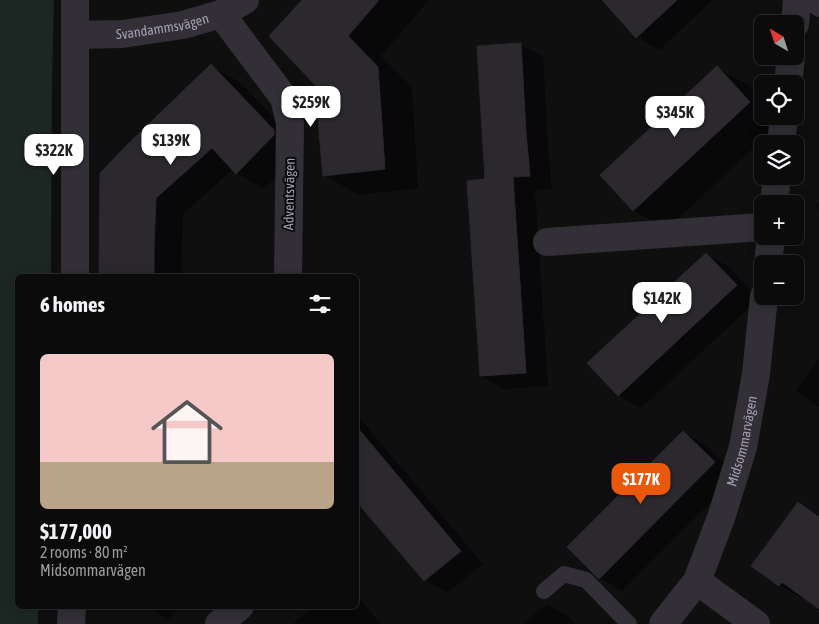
<!DOCTYPE html>
<html lang="en">
<head>
<meta charset="utf-8">
<style>
	:root { --surface:#0c0b0c; --page:#151415; --text:#f1f3f6; --muted:#9a9b9d; --line:#2c2b2d; --accent:#ea580c }
	body { margin:0; font-family:"Asap Condensed",sans-serif; background:var(--page); color:var(--text); height:100vh; display:flex; flex-direction:column; font-size:19px; white-space:nowrap }
	* { box-sizing:border-box; margin:0 }
	p { font-size:16px; color:var(--muted) }
	.icon { flex:none; width:28px; height:28px; fill:none; stroke:currentColor; stroke-width:2; stroke-linecap:round; stroke-linejoin:round }
	.map { position:relative; flex:1; overflow:hidden }
	.panel { position:absolute; left:15px; top:274px; width:344px; height:335px; display:flex; flex-direction:column; background:var(--surface); border-radius:8px; box-shadow:0 2px 12px #0003,0 0 0 1px var(--line) }
	.panel>* { flex:none }
	.needle { width:32px; rotate:321deg }
	.fabs { position:absolute; left:754px; top:15px; display:grid; gap:10px }
	.fabs a { display:grid; place-items:center; width:50px; height:50px; border-radius:8px; background:var(--surface); box-shadow:0 2px 12px #0003,0 0 0 1px var(--line); font-size:25px }
	.price { position:absolute; translate:-50% -42px; padding:0 11px; border-radius:10px; background:#fff; color:#222; font-size:16px; line-height:32px; filter:drop-shadow(0 1px 2px #0008) }
	.price::after { content:''; position:absolute; left:50%; top:30px; width:15px; height:11px; margin-left:-8px; background:inherit; clip-path:polygon(0 0,100% 0,50% 100%) }
	.price.on { background:var(--accent); color:#fff }
	ul { padding:0; list-style:none }
	li { display:grid; align-content:center; gap:10px; height:265px; padding:0 25px }
	li+li { border-top:1px solid var(--line) }
	li span { display:grid; place-items:center; height:155px; border-radius:8px; color:#555 }
	li>.icon { margin-inline-start:auto }
	span .icon { width:90px; height:90px; fill:#fffc; stroke-width:1 }
	li b { font-size:21px }
	h2 { display:flex; justify-content:space-between; align-items:center; height:60px; padding:0 25px; font-size:21px }
	.map>svg:first-child { display:block }
</style>
</head>
<body>
<div class="map">
<svg width="819" height="624" viewBox="0 0 819 624">
	<rect width="100%" height="100%" fill="#100f10"/>
	<polygon fill="#1c2622" points="0,0 54,0 52,79 51,276 18,276 18,606 38,606 38,624 0,624"/>
	<g fill="#0007">
		<polygon points="304,0 429,0 381,56 412,87 418,188 358,195 325,175 316,84"/>
		<polygon points="614,0 713,0 659,50 637,37"/>
		<polygon points="520,44 543,57 548,147 552,189 535,190 548,386 504,389 481,376 487,180"/>
		<polygon points="211,66 239,82 302,147 302,151 264,189 236,173 233,169 183,214 181,276 101,276 101,174"/>
		<polygon points="717,68 751,87 762,100 762,116 778,116 782,121 667,229 633,210"/>
		<polygon points="819,202 819,209 815,206"/>
		<polygon points="706,254 729,267 759,299 641,408 618,395"/>
		<polygon points="819,359 819,407 796,391"/>
		<polygon points="356,414 483,564 447,593 425,580 356,499"/>
		<polygon points="683,432 706,445 737,476 622,591 599,578"/>
		<polygon points="799,503 819,515 819,608 804,596 802,598 779,585"/>
		<polygon points="356,597 360,599 381,624 293,624 314,606 356,606"/>
		<polygon points="547,604 569,617 575,624 523,624"/>
		<polygon points="145,606 183,606 168,619"/>
	</g>
	<g fill="#2b292d" stroke="#2b282d">
		<polygon points="302,0 379,0 348,36 378,67 385,169 323,176 315,85 269,36"/>
		<polygon points="602,0 677,0 636,38"/>
		<polygon points="521,43 526,133 530,176 513,177 526,373 480,376 467,181 485,179 477,46"/>
		<polygon points="211,64 274,130 274,135 236,174 212,148 156,198 154,247 154,276 99,276 100,173 127,145"/>
		<polygon points="717,66 750,102 633,211 600,175"/>
		<polygon points="706,253 737,285 618,396 587,363"/>
		<polygon points="356,426 461,551 424,581 356,501"/>
		<polygon points="683,431 715,462 599,579 567,547"/>
		<polygon points="798,502 819,517 819,609 782,582 779,586 751,566"/>
	</g>
	<g fill="none" stroke-linecap="round" stroke-linejoin="round">
		<g stroke="#322f36" stroke-width="16">
			<polyline points="806,0 819,9"/>
			<polyline points="544,591 564,574 586,580 629,624"/>
		</g>
		<g stroke="#322f36" stroke-width="28">
			<polyline points="221,14 284,98 290,123 288,276"/>
			<polyline points="795,24 797,0"/>
			<path id="s1" d="M75,35L122,34L183,25L221,14L245,0"/>
			<polyline points="788,84 791,56"/>
			<polyline points="781,144 784,116"/>
			<polyline points="774,204 777,176"/>
			<polyline points="547,242 762,227"/>
			<polyline points="768,264 771,236"/>
			<polyline points="75,276 75,0"/>
			<polyline points="697,581 756,624"/>
			<polyline points="71,624 72,606"/>
			<polyline points="219,624 240,606"/>
			<path id="s2" d="M663,624L697,581L721,518L743,447L756,374L764,296"/>
		</g>
	</g>
	<g text-anchor="middle" stroke-width="4" stroke-linejoin="round" paint-order="stroke">
		<g font-size="14" fill="#a29eb3" stroke="#0b0a0b">
			<text dy="5" stroke="none"><textPath href="#s1" startOffset="88">Svandammsvägen</textPath></text>
			<text transform="translate(289 194) rotate(-89)" y="5">Adventsvägen</text>
			<text dy="5" stroke="none"><textPath href="#s2" startOffset="202">Midsommarvägen</textPath></text>
		</g>
	</g>
</svg>
<div class="fabs">
<a><svg class="needle" viewBox="-14 -14 28 28"><path d="M0-13l5 13h-10z" fill="#e53935"/><path d="M0 13l5-13h-10z" fill="#9a9b9d"/></svg></a>
<a><svg class="icon" aria-label="locate" viewBox="0 0 24 24"><circle cx="12" cy="12" r="6"/><path d="M12 2v4M12 18v4M2 12h4M18 12h4"/></svg></a>
<a><svg class="icon" aria-label="layers" viewBox="0 0 24 24"><path d="M12 4l9 5-9 5-9-5zM3 14l9 5 9-5"/></svg></a>
<a>+</a>
<a>−</a>
</div>
<b class="price" style="left:311px;top:128px">$259K</b>
<b class="price" style="left:675px;top:138px">$345K</b>
<b class="price" style="left:171px;top:166px">$139K</b>
<b class="price" style="left:54px;top:176px">$322K</b>
<b class="price" style="left:662px;top:324px">$142K</b>
<b class="price on" style="left:641px;top:505px">$177K</b>
<section class="panel">
<h2>6 homes<svg class="icon" aria-label="filters" viewBox="0 0 24 24"><path d="M4 7h16M4 17h16"/><circle cx="9" cy="7" r="2"/><circle cx="15" cy="17" r="2"/></svg></h2>
<ul>
<li><span style="background:linear-gradient(#f6c9c9 70%,#b9a48a 0)"><svg class="icon" aria-label="home" viewBox="0 0 24 24"><path d="M3 11l9-7 9 7M6 9v11h12V9"/></svg></span><div><b>$177,000</b><p>2 rooms · 80 m²</p><p>Midsommarvägen</p></div></li>
</ul>
</section>
</div>
</body>
</html>
